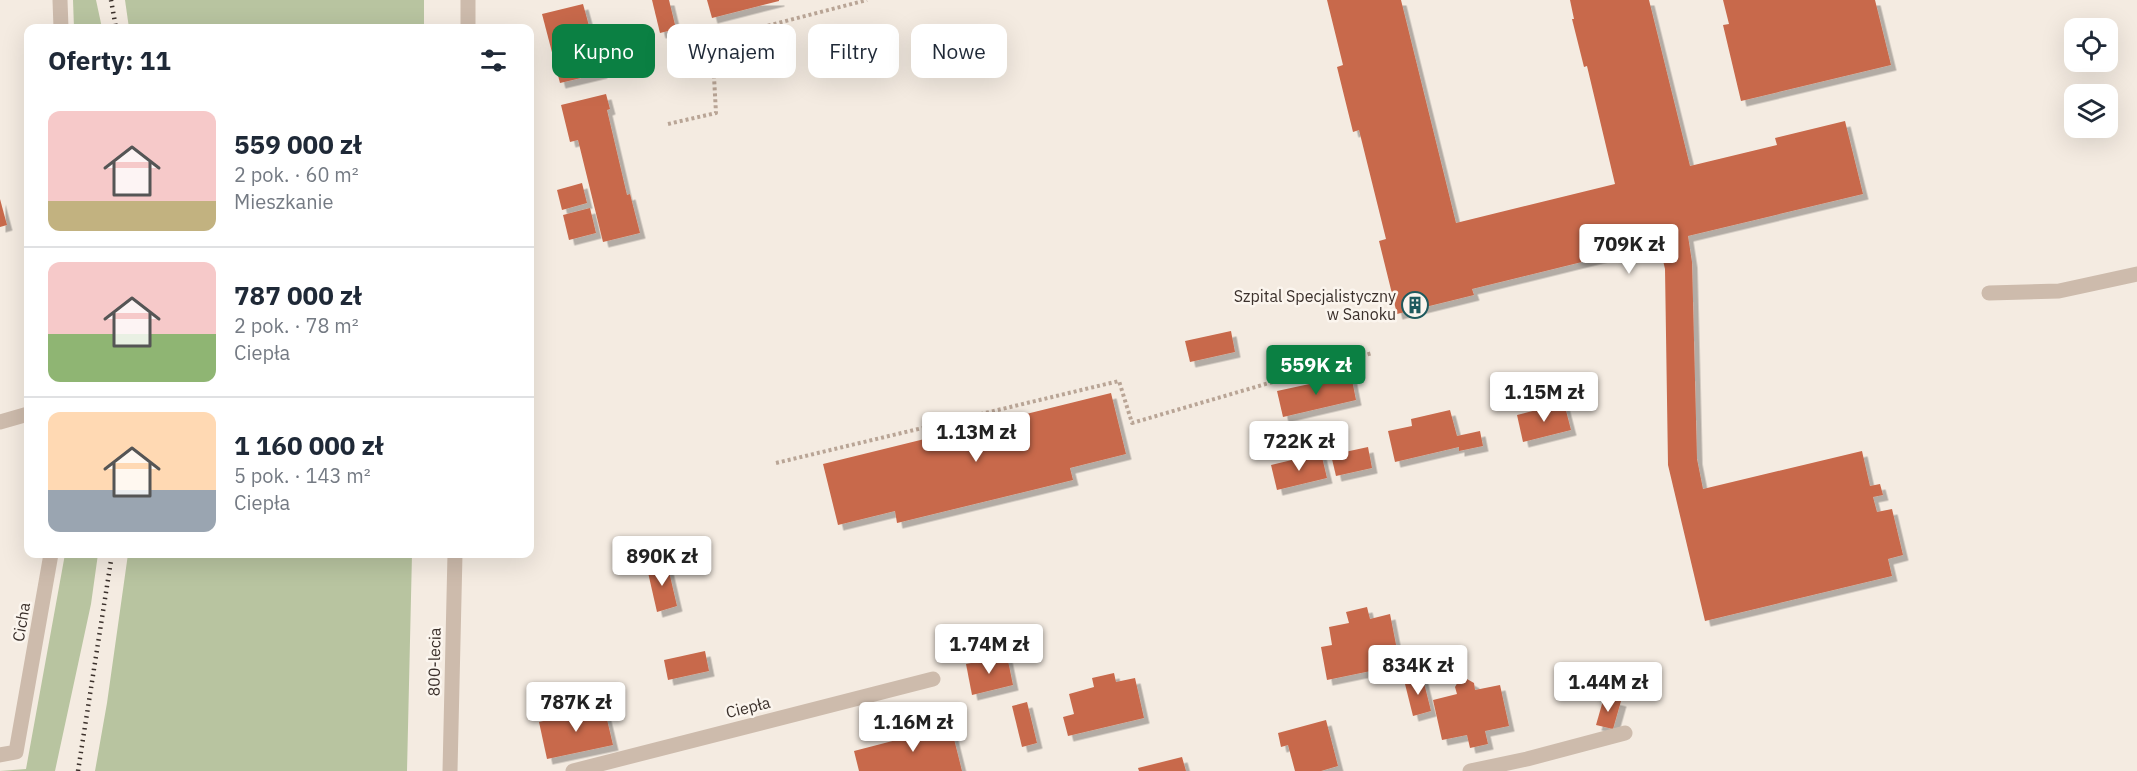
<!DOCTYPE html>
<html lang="pl">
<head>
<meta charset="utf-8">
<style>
	:root { --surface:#fff; --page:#f2f2f3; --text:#1f2937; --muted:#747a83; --line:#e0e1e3; --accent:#0b8043 }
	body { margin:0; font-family:"IBM Plex Sans",sans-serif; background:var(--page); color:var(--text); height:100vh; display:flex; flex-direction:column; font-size:22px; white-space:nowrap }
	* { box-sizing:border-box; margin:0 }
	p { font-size:20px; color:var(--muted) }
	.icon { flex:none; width:33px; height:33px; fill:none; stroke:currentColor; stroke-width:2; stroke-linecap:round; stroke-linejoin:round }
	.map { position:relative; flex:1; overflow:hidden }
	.details { position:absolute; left:24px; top:24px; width:510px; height:534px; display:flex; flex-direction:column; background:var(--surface); border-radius:12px; box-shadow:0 6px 24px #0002 }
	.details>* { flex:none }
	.guide { position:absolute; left:552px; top:24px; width:570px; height:54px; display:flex; gap:12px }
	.buttons { position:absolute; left:2064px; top:18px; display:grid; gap:12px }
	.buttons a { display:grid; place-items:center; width:54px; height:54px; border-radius:12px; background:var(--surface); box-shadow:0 6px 24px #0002; font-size:30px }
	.price { position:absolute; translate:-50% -51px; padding:0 14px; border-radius:6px; background:#fff; color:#222; font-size:20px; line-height:39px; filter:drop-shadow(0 2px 3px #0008) }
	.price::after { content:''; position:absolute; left:50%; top:36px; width:18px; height:14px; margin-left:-9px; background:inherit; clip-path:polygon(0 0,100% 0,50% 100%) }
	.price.on { background:var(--accent); color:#fff }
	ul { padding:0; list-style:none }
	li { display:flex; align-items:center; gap:18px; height:150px; padding:0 24px }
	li+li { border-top:2px solid var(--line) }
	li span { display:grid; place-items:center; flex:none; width:168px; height:120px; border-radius:12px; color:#555 }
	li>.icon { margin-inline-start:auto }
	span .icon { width:72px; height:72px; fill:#fffc; stroke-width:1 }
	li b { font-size:26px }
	h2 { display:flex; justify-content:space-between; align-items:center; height:72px; padding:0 24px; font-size:26px }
	.chip { padding:0 21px; border-radius:12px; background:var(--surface); box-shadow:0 6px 24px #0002; font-size:21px; line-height:54px }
	.chip.on { background:var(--accent); color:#fff }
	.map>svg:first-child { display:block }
</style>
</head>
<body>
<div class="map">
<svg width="2137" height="771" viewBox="0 0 2137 771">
	<defs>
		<filter id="shadow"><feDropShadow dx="5.5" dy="5.5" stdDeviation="0" flood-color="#0004"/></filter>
	</defs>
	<rect width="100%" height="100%" fill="#f4ebe1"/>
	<g fill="#b8c4a0">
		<polygon points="73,0 96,0 102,28 74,28"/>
		<polygon points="125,0 424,0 424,28 129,28"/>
		<polygon points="65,554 98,554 91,604 55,771 0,771 26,769"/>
		<polygon points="128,554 412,554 407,771 95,771 107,703"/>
	</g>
	<g fill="#c8694b" filter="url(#shadow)">
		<polygon points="652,0 669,0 676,29 660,33"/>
		<polygon points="707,0 779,0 779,1 712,18"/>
		<polygon points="1327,0 1401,0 1456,223 1615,184 1587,66 1584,67 1572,19 1574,19 1570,0 1649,0 1690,166 1777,145 1775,138 1845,121 1863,194 1688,236 1692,262 1697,459 1703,489 1862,451 1870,486 1880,484 1883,495 1873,497 1877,512 1892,509 1903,555 1888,559 1892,576 1705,621 1668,465 1665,269 1659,243 1472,289 1474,295 1397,314 1379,241 1386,239 1359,130 1353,132 1337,67 1343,65"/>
		<polygon points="1723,0 1875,0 1891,65 1741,101 1723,25 1729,24"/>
		<polygon points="583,4 602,73 560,83 542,14"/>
		<polygon points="606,94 610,109 607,110 627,195 630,194 640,233 603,242 578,140 570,142 561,105"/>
		<polygon points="582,183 587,203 562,210 557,190"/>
		<polygon points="0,199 7,225 0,227"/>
		<polygon points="590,208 596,233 569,240 563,215"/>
		<polygon points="1231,331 1235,352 1190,362 1185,341"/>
		<polygon points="1351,375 1356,400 1283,417 1277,391"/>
		<polygon points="1111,393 1126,454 1070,468 1073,480 897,523 895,511 838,525 823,464"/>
		<polygon points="1564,403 1571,430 1523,442 1517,415"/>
		<polygon points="1450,410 1457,436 1480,431 1483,446 1459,451 1459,447 1395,462 1388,431 1412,426 1411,419"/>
		<polygon points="1368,447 1372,468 1336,476 1331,455"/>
		<polygon points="1321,453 1327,478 1277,490 1271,465"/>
		<polygon points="667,563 677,606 657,612 647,568"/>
		<polygon points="1367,607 1370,619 1390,614 1400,665 1327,680 1321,647 1332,645 1329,627 1349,623 1346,612"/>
		<polygon points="705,651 709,671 668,680 664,660"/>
		<polygon points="1007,656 1013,685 972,695 966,664"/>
		<polygon points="1114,673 1116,682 1135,678 1144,718 1068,736 1063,717 1074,714 1069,694 1094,687 1092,678"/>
		<polygon points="1422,675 1431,711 1413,716 1404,680"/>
		<polygon points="1467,679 1474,683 1475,690 1500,685 1509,726 1485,731 1488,744 1470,748 1467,735 1442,740 1433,700 1457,694 1455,687 1459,680"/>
		<polygon points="1604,697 1621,701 1613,729 1596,725"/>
		<polygon points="1027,702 1037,743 1022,747 1012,706"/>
		<polygon points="604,707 613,745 547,759 539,722"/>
		<polygon points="1326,720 1338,766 1321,771 1295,771 1288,745 1281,747 1278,733"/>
		<polygon points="923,724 926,733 951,727 962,771 859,771 854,751 904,738 902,729"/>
		<polygon points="1182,757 1186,771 1139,771 1138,768"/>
	</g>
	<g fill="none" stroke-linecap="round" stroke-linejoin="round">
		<g stroke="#b9a596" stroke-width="4" stroke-dasharray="3 3" stroke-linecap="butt">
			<polyline points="668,124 716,113 712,40 867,0"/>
			<polyline points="776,463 1119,381 1132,423 1372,353"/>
		</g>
		<polyline stroke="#cdbbac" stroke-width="15" points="1989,293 2059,291 2137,274"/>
		<g stroke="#cdbbac" stroke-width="15">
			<polyline points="60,0 61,28"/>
			<polyline points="468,28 468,0"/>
			<polyline points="0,422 28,414"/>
			<polyline points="0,755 16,752 51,554"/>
			<polyline points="450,771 455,554"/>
			<polyline points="573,771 933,679"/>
			<polyline points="1470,771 1527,759 1625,733"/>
		</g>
		<g stroke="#3b302b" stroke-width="4.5" stroke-dasharray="1.5 4.5" stroke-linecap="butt">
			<polyline points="111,0 116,28"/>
			<polyline points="78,771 112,554"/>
		</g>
	</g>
	<defs>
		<symbol id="building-ring" viewBox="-11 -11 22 22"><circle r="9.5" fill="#fbf5ee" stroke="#1f5a5e" stroke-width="1.5"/><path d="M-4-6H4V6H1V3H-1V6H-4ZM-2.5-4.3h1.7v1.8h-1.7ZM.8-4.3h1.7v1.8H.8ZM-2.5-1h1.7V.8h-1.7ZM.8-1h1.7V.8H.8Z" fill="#1f5a5e"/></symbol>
	</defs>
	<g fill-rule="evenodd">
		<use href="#building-ring" x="1400" y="290" width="30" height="30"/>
	</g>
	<g text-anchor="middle" stroke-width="5" stroke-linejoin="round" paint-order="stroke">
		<g font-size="16" fill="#3b302b" stroke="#fbf5ee" text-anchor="end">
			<text x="1396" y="302">Szpital Specjalistyczny<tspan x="1396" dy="18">w Sanoku</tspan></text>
		</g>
		<g font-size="16" fill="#3b302b" stroke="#fbf5ee">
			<text transform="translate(21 622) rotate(-80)" y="6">Cicha</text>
			<text transform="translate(434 662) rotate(-89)" y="6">800-lecia</text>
			<text transform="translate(748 707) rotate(-14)" y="6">Ciepła</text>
		</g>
	</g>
</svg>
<div class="buttons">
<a><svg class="icon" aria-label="locate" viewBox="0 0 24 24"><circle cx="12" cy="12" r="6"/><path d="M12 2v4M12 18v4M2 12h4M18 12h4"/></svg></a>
<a><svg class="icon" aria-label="layers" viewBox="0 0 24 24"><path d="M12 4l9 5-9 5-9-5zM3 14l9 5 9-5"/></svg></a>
</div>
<b class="price" style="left:1629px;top:275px">709K zł</b>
<b class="price on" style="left:1316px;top:396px">559K zł</b>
<b class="price" style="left:1544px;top:423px">1.15M zł</b>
<b class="price" style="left:976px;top:463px">1.13M zł</b>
<b class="price" style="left:1299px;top:472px">722K zł</b>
<b class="price" style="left:662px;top:587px">890K zł</b>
<b class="price" style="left:989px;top:675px">1.74M zł</b>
<b class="price" style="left:1418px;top:696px">834K zł</b>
<b class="price" style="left:1608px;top:713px">1.44M zł</b>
<b class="price" style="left:576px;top:733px">787K zł</b>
<b class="price" style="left:913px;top:753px">1.16M zł</b>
<div class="guide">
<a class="chip on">Kupno</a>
<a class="chip">Wynajem</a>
<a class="chip">Filtry</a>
<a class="chip">Nowe</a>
</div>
<section class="details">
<h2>Oferty: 11<svg class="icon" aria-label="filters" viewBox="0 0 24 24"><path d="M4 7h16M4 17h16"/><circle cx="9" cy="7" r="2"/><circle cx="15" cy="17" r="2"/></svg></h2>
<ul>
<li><span style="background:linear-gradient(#f6c9c9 75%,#c2b280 0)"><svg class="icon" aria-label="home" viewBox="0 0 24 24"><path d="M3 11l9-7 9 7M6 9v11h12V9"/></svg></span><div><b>559 000 zł</b><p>2 pok. · 60 m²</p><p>Mieszkanie</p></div></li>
<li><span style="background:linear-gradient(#f6c9c9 60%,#8fb573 0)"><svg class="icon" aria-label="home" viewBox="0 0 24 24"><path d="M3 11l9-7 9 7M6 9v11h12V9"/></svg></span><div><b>787 000 zł</b><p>2 pok. · 78 m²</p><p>Ciepła</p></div></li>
<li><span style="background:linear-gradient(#ffd9b3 65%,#9aa5b1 0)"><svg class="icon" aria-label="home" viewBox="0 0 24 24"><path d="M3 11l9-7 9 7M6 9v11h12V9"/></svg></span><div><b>1 160 000 zł</b><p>5 pok. · 143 m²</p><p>Ciepła</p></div></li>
</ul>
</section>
</div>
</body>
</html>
